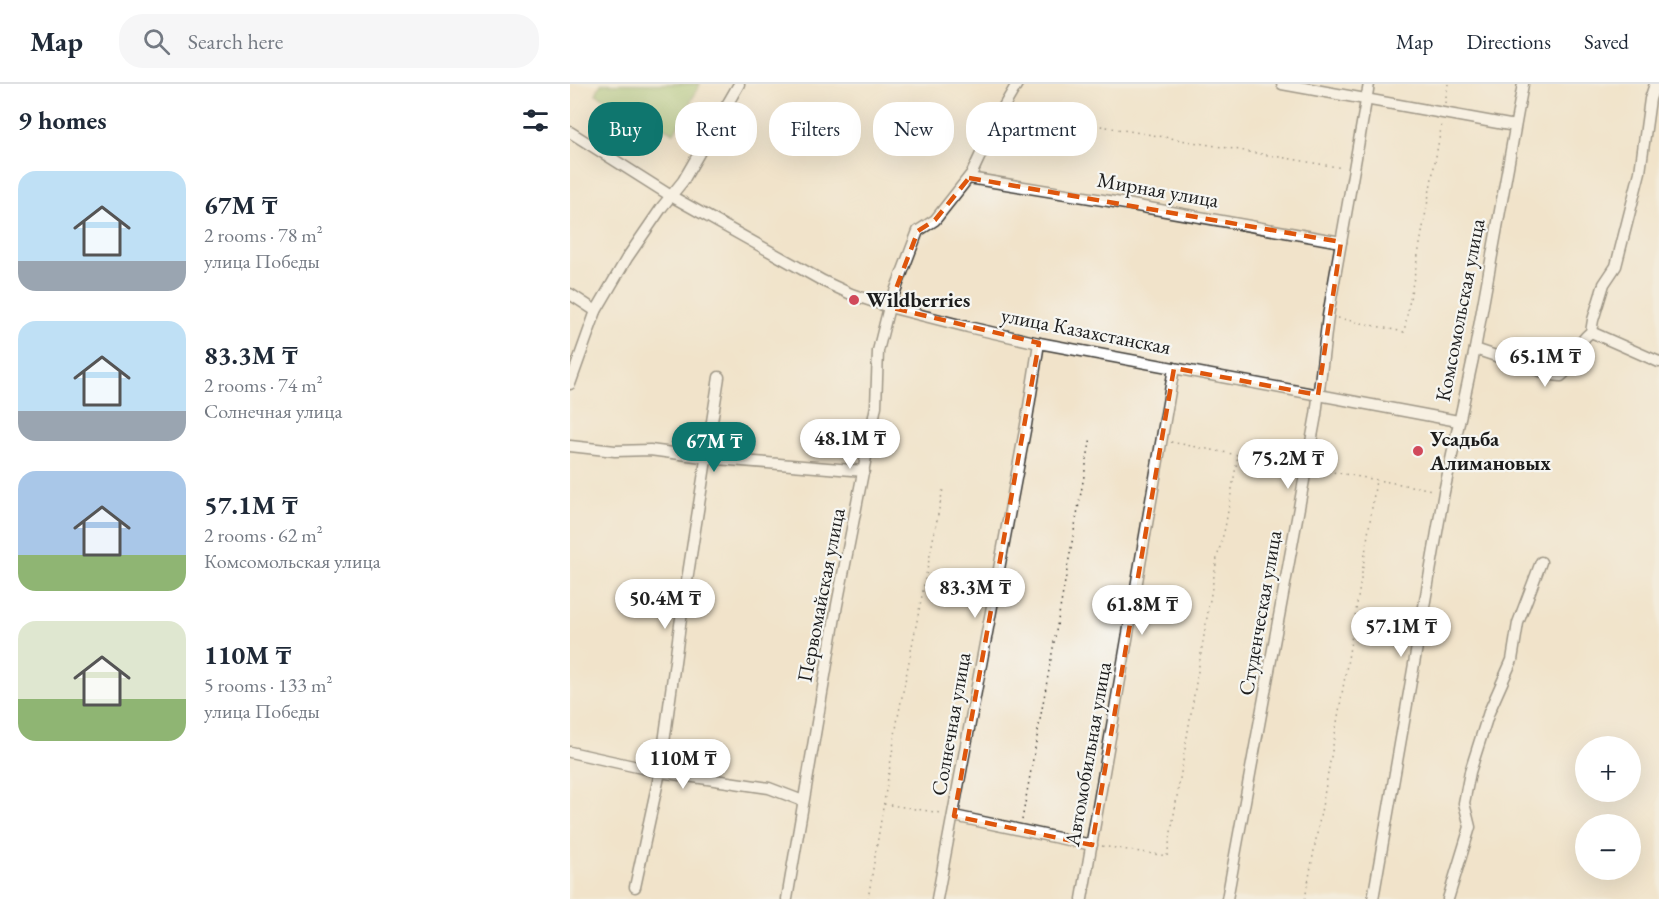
<!DOCTYPE html>
<html lang="en">
<head>
<meta charset="utf-8">
<style>
	:root { --surface:#fff; --page:#f6f6f7; --text:#1f2937; --muted:#747a83; --line:#e0e1e3; --accent:#0f766e }
	body { margin:0; font-family:"EB Garamond",serif; background:var(--page); color:var(--text); height:100vh; display:flex; flex-direction:column; font-size:22px; white-space:nowrap }
	* { box-sizing:border-box; margin:0 }
	p { font-size:20px; color:var(--muted) }
	.icon { flex:none; width:33px; height:33px; fill:none; stroke:currentColor; stroke-width:2; stroke-linecap:round; stroke-linejoin:round }
	.map { position:relative; flex:1; overflow:hidden }
	.drawer { display:flex; flex-direction:column; background:var(--surface); width:570px }
	.drawer>* { flex:none }
	.hud { position:absolute; left:18px; top:18px; width:570px; height:54px; display:flex; gap:12px }
	.buttons { position:absolute; left:1005px; top:652px; display:grid; gap:12px }
	.buttons a { display:grid; place-items:center; width:66px; height:66px; border-radius:50%; background:var(--surface); box-shadow:0 6px 24px #0002; font-size:30px }
	.price { position:absolute; translate:-50% -51px; padding:0 14px; border-radius:21px; background:#fff; color:#222; font-size:20px; line-height:39px; filter:drop-shadow(0 2px 3px #0008) }
	.price::after { content:''; position:absolute; left:50%; top:36px; width:18px; height:14px; margin-left:-9px; background:inherit; clip-path:polygon(0 0,100% 0,50% 100%) }
	.price.active { background:var(--accent); color:#fff }
	ul { padding:0; list-style:none }
	li { display:flex; align-items:center; gap:18px; height:150px; padding:0 18px }
	li span { display:grid; place-items:center; flex:none; width:168px; height:120px; border-radius:18px; color:#555 }
	li>.icon { margin-inline-start:auto }
	span .icon { width:72px; height:72px; fill:#fffc; stroke-width:1 }
	li b { font-size:26px }
	h2 { display:flex; justify-content:space-between; align-items:center; height:72px; padding:0 18px; font-size:26px }
	.tag { padding:0 21px; border-radius:24px; background:var(--surface); box-shadow:0 6px 24px #0002; font-size:21px; line-height:54px }
	.tag.active { background:var(--accent); color:#fff }
	header { display:flex; align-items:center; gap:36px; box-sizing:border-box; height:84px; padding:0 30px; background:var(--surface); border-bottom:2px solid var(--line) }
	header strong { font-size:28px }
	nav { display:flex; gap:33px; margin-inline-start:auto; font-size:21px }
	.search { width:420px; height:54px; background:var(--page); display:flex; align-items:center; gap:15px; box-sizing:border-box; padding:0 21px; border-radius:24px; color:var(--muted); font-size:22px }
	main { display:flex; flex:1; min-height:0 }
	.map>svg:first-child { display:block }
</style>
</head>
<body>
<header>
<strong>Map</strong>
<div class="search"><svg class="icon" aria-label="search" viewBox="0 0 24 24"><circle cx="10" cy="10" r="6"/><path d="M15 15l6 6"/></svg>Search here</div>
<nav><a>Map</a><a>Directions</a><a>Saved</a></nav>
</header>
<main>
<section class="drawer">
<h2>9 homes<svg class="icon" aria-label="filters" viewBox="0 0 24 24"><path d="M4 7h16M4 17h16"/><circle cx="9" cy="7" r="2"/><circle cx="15" cy="17" r="2"/></svg></h2>
<ul>
<li><span style="background:linear-gradient(#bfe0f5 75%,#9aa5b1 0)"><svg class="icon" aria-label="home" viewBox="0 0 24 24"><path d="M3 11l9-7 9 7M6 9v11h12V9"/></svg></span><div><b>67M ₸</b><p>2 rooms · 78 m²</p><p>улица Победы</p></div></li>
<li><span style="background:linear-gradient(#bfe0f5 75%,#9aa5b1 0)"><svg class="icon" aria-label="home" viewBox="0 0 24 24"><path d="M3 11l9-7 9 7M6 9v11h12V9"/></svg></span><div><b>83.3M ₸</b><p>2 rooms · 74 m²</p><p>Солнечная улица</p></div></li>
<li><span style="background:linear-gradient(#a9c7e8 70%,#8fb573 0)"><svg class="icon" aria-label="home" viewBox="0 0 24 24"><path d="M3 11l9-7 9 7M6 9v11h12V9"/></svg></span><div><b>57.1M ₸</b><p>2 rooms · 62 m²</p><p>Комсомольская улица</p></div></li>
<li><span style="background:linear-gradient(#dfe7d0 65%,#8fb573 0)"><svg class="icon" aria-label="home" viewBox="0 0 24 24"><path d="M3 11l9-7 9 7M6 9v11h12V9"/></svg></span><div><b>110M ₸</b><p>5 rooms · 133 m²</p><p>улица Победы</p></div></li>
</ul>
</section>
<div class="map">
<svg width="1089" height="815" viewBox="0 0 1089 815">
	<rect width="100%" height="100%" fill="#f6f6f2"/>
	<filter id="ink" filterUnits="userSpaceOnUse"><feTurbulence type="fractalNoise" baseFrequency=".0167" numOctaves="2"/><feDisplacementMap in="SourceGraphic" scale="12" xChannelSelector="R" yChannelSelector="G"/><feConvolveMatrix kernelMatrix="1 2 1 2 8 2 1 2 1" color-interpolation-filters="sRGB"/></filter>
	<filter id="wash" filterUnits="userSpaceOnUse"><feTurbulence type="fractalNoise" baseFrequency=".008" numOctaves="4" result="noise"/><feDisplacementMap in="SourceGraphic" scale="24" xChannelSelector="R" yChannelSelector="G"/><feGaussianBlur stdDeviation="1.35" result="paint"/><feColorMatrix in="noise" values="0 0 0 0 0 0 0 0 0 0 0 0 0 0 0 0 0 1.4 0 .05"/><feComposite in="paint" operator="in"/></filter>
	<g filter="url(#wash)">
		<rect width="100%" height="100%" fill="#f1e3ca"/>
		<polygon fill="#96c270" stroke="#596f46" stroke-width="1.5" points="31,0 130,0 104,49 26,10"/>
	</g>
	<g filter="url(#ink)">
		<g fill="none" stroke-linecap="round" stroke-linejoin="round">
			<defs>
				<g id="street">
					<polyline points="712,0 945,42"/>
					<polyline points="0,48 101,112 253,197 281,210 319,223 398,243 469,259 888,337"/>
					<polyline points="399,94 539,117 771,158"/>
					<polyline points="0,210 26,227"/>
					<polyline points="1021,248 1089,278"/>
					<path d="M905,265L982,291L991,292C1006,281 1005,259 1021,248L1023,236L1034,200L1046,182L1070,88L1080,15L1085,0"/>
					<polyline points="0,300 26,227 57,174 92,123 113,97 169,0"/>
					<polyline points="0,362 45,367 80,366 148,375 294,387"/>
					<polyline points="0,668 90,688 199,704 233,717"/>
					<polyline points="384,732 522,761"/>
					<polyline points="65,803 90,688 110,541 149,293"/>
					<polyline points="217,815 267,521 306,322 308,267 319,223 348,147 365,136 402,89 430,29 447,0"/>
					<polyline points="367,815 456,341 469,259"/>
					<polyline points="512,815 604,284"/>
					<polyline points="657,815 746,331 758,232 799,0"/>
					<polyline points="803,815 874,408 905,265 953,0"/>
					<polyline points="878,815 900,743 894,719 900,688 919,628 942,576 948,539 971,478"/>
				</g>
			</defs>
			<use href="#street" stroke="#3c3a36" stroke-width="13"/>
			<g stroke="#3c3a36" stroke-width="1.5" stroke-dasharray="1.5 4.5" stroke-linecap="butt">
				<polyline points="875,19 878,0"/>
				<polyline points="513,39 773,84"/>
				<polyline points="768,234 834,248 872,39"/>
				<polyline points="746,385 863,406"/>
				<polyline points="314,720 371,729"/>
				<polyline points="452,736 521,353"/>
				<polyline points="532,762 597,772 647,474 655,444 668,371 601,358"/>
				<polyline points="298,815 328,633 373,405"/>
				<path d="M735,815C761,675 786,536 806,396"/>
			</g>
			<use href="#street" stroke="#fff" stroke-width="10"/>
		</g>
	</g>
	<path d="M0 0H1089V815H0ZM399,94L771,158L748,311L604,284L522,761L384,732L469,259L319,223L348,147L365,136Z" fill="#f1e3ca" fill-opacity=".55" fill-rule="evenodd"/>
	<path fill="none" stroke="#de560d" stroke-width="4.5" stroke-dasharray="12 8" stroke-linejoin="round" d="M399,94L771,158L748,311L604,284L522,761L384,732L469,259L319,223L348,147L365,136Z"/>
	<g fill="#d1495b" stroke="#f6f6f2" stroke-width="2">
		<circle cx="284" cy="216" r="6"/>
		<circle cx="848" cy="367" r="6"/>
	</g>
	<g text-anchor="middle" stroke-width="4.5" stroke-linejoin="round" paint-order="stroke">
		<g font-size="21" fill="#1c1c1c" stroke="#f6f6f2">
			<text transform="translate(588 106) rotate(10)" y="7">Мирная улица</text>
			<text transform="translate(890 226) rotate(-79)" y="7">Комсомольская улица</text>
			<text transform="translate(516 247) rotate(11)" y="7">улица Казахстанская</text>
			<text transform="translate(251 511) rotate(-79)" y="7">Первомайская улица</text>
			<text transform="translate(690 529) rotate(-80)" y="7">Студенческая улица</text>
			<text transform="translate(381 640) rotate(-80)" y="7">Солнечная улица</text>
			<text transform="translate(518 670) rotate(-80)" y="7">Автомобильная улица</text>
		</g>
		<g font-size="21" font-weight="bold" fill="#1c1c1c" stroke="#f6f6f2" text-anchor="start">
			<text x="296" y="223">Wildberries</text>
			<text x="860" y="362">Усадьба<tspan x="860" dy="24">Алимановых</tspan></text>
		</g>
	</g>
</svg>
<div class="buttons">
<a>+</a>
<a>−</a>
</div>
<b class="price" style="left:975px;top:304px">65.1M ₸</b>
<b class="price" style="left:280px;top:386px">48.1M ₸</b>
<b class="price active" style="left:144px;top:389px">67M ₸</b>
<b class="price" style="left:718px;top:406px">75.2M ₸</b>
<b class="price" style="left:405px;top:535px">83.3M ₸</b>
<b class="price" style="left:95px;top:546px">50.4M ₸</b>
<b class="price" style="left:572px;top:552px">61.8M ₸</b>
<b class="price" style="left:831px;top:574px">57.1M ₸</b>
<b class="price" style="left:113px;top:706px">110M ₸</b>
<div class="hud">
<a class="tag active">Buy</a>
<a class="tag">Rent</a>
<a class="tag">Filters</a>
<a class="tag">New</a>
<a class="tag">Apartment</a>
</div>
</div>
</main>
</body>
</html>
